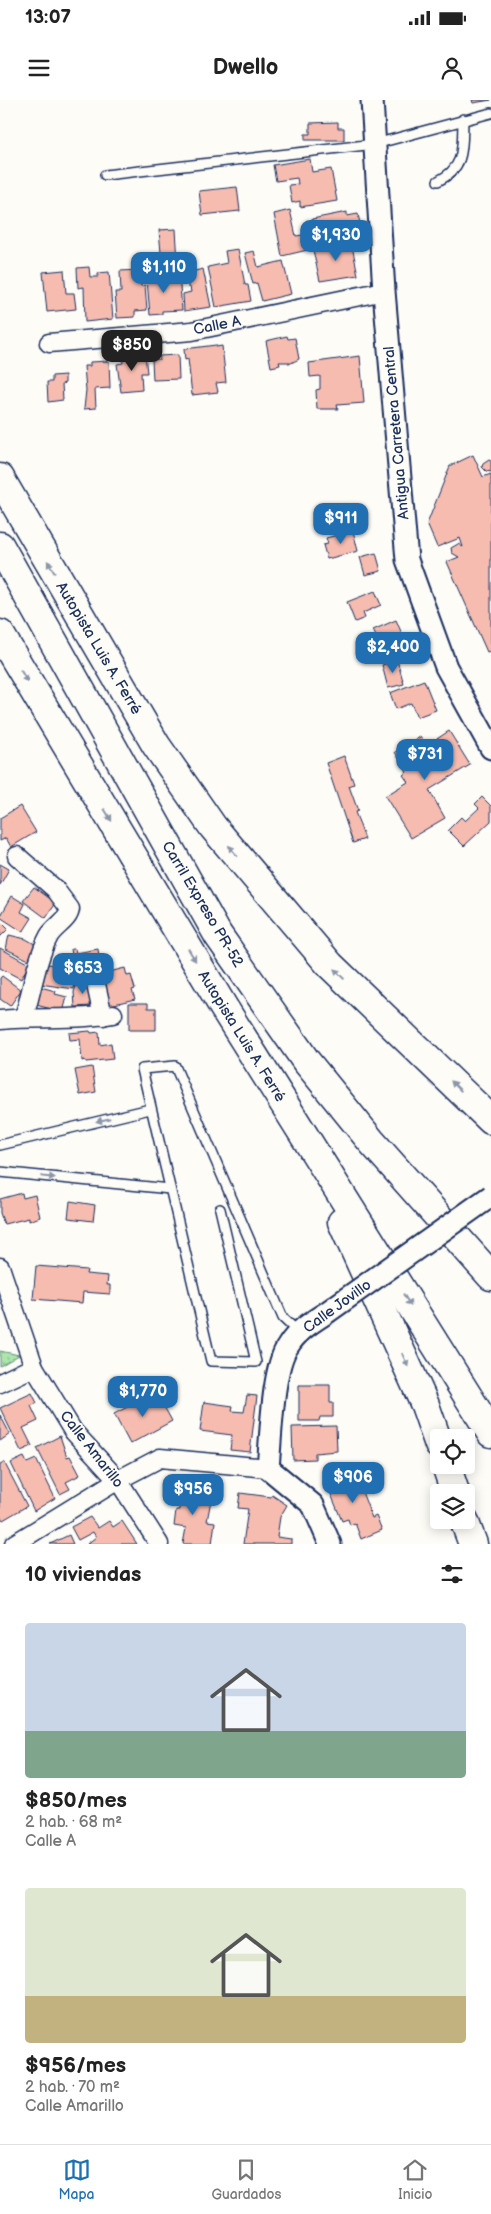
<!DOCTYPE html>
<html lang="es">
<head>
<meta charset="utf-8">
<style>
	:root { --surface:#fff; --page:#f6f6f6; --text:#222; --muted:#767676; --line:#e0e0e0; --accent:#1f6fb2 }
	body { margin:0; font-family:"Balsamiq Sans",sans-serif; background:var(--page); color:var(--text); height:100vh; display:flex; flex-direction:column; font-size:19px; white-space:nowrap }
	* { box-sizing:border-box; margin:0 }
	p { font-size:16px; color:var(--muted) }
	.icon { flex:none; width:28px; height:28px; fill:none; stroke:currentColor; stroke-width:2; stroke-linecap:round; stroke-linejoin:round }
	.map { position:relative; height:1444px; overflow:hidden }
	.panel { display:flex; flex-direction:column; background:var(--surface); flex:1 }
	.panel>* { flex:none }
	.buttons { position:absolute; left:430px; top:1329px; display:grid; gap:10px }
	.buttons a { display:grid; place-items:center; width:45px; height:45px; border-radius:5px; background:var(--surface); box-shadow:0 2px 12px #0003; font-size:25px }
	.price { position:absolute; translate:-50% -42px; padding:0 11px; border-radius:10px; background:var(--accent); color:#fff; font-size:16px; line-height:32px; filter:drop-shadow(0 1px 2px #0008) }
	.price::after { content:''; position:absolute; left:50%; top:30px; width:15px; height:11px; margin-left:-8px; background:inherit; clip-path:polygon(0 0,100% 0,50% 100%) }
	.price.active { background:#222; color:#fff }
	ul { padding:0; list-style:none }
	li { display:grid; align-content:center; gap:10px; height:265px; padding:0 25px }
	li span { display:grid; place-items:center; height:155px; border-radius:5px; color:#555 }
	li>.icon { margin-inline-start:auto }
	span .icon { width:90px; height:90px; fill:#fffc; stroke-width:1 }
	li b { font-size:21px }
	h2 { display:flex; justify-content:space-between; align-items:center; height:60px; padding:0 25px; font-size:21px }
	.status { display:flex; justify-content:space-between; align-items:center; height:35px; padding:0 25px; background:var(--surface); direction:ltr }
	.status svg { height:14px; fill:currentColor }
	header { display:flex; justify-content:space-between; align-items:center; height:65px; padding:0 25px; background:var(--surface); font-size:22px; font-weight:600 }
	.tab-bar { display:flex; justify-content:space-around; align-items:center; height:70px; border-top:1px solid var(--line); background:var(--surface); font-size:14px; color:var(--muted) }
	.tab-bar a { display:grid; justify-items:center; gap:2px }
	.tab-bar .active { color:var(--accent) }
	.map>svg:first-child { display:block }
</style>
</head>
<body>
<div class="status"><b>13:07</b><svg viewBox="0 0 49 12"><path d="M0 12V9h3v3zM5 12V6h3v6zM10 12V3h3v9zM15 12V0h3v12zM26 1h20v11H26zM47 4h2v5h-2z"/></svg></div>
<header><svg class="icon" aria-label="menu" viewBox="0 0 24 24"><path d="M4 6h16M4 12h16M4 18h16"/></svg>Dwello<svg class="icon" aria-label="person" viewBox="0 0 24 24"><circle cx="12" cy="8" r="4"/><path d="M4 21q1-7 8-7t8 7"/></svg></header>
<div class="map">
<svg width="491" height="1444" viewBox="0 0 491 1444">
	<defs>
		<pattern id="grass-dots" width="8" height="8" patternUnits="userSpaceOnUse" patternTransform="scale(1.25)"><rect width="8" height="8" fill="#ace6ab"/><path d="M2 2h.1M6 6h.1" fill="none" stroke="#93c696" stroke-width="1.8" stroke-linecap="round"/></pattern>
	</defs>
	<rect width="100%" height="100%" fill="#fdfcf7"/>
	<filter id="ink" filterUnits="userSpaceOnUse"><feTurbulence type="fractalNoise" baseFrequency=".02" numOctaves="2"/><feDisplacementMap in="SourceGraphic" scale="10" xChannelSelector="R" yChannelSelector="G"/><feConvolveMatrix kernelMatrix="1 2 1 2 8 2 1 2 1" color-interpolation-filters="sRGB"/></filter>
	<g filter="url(#ink)">
		<polygon fill="url(#grass-dots)" stroke="#648a84" points="0,1251 19,1255 0,1266"/>
		<g fill="#f6bcb0" stroke="#1b2f5e">
			<polygon points="472,0 491,0 473,3"/>
			<polygon points="338,22 338,28 344,28 344,40 305,40 305,34 310,34 310,23"/>
			<polygon points="310,59 312,72 331,69 337,101 300,107 300,101 292,103 289,85 298,84 297,78 276,81 273,65"/>
			<polygon points="237,87 240,111 202,115 199,91"/>
			<polygon points="290,110 296,136 309,134 308,127 314,126 312,119 347,112 347,116 358,114 363,137 282,156 274,114"/>
			<polygon points="176,129 178,162 162,164 159,130"/>
			<polygon points="351,141 358,175 320,181 313,150"/>
			<polygon points="238,149 245,185 248,185 251,201 216,207 208,167 227,163 225,151"/>
			<polygon points="254,151 258,167 283,161 291,194 262,201 257,183 253,184 245,153"/>
			<polygon points="89,167 90,177 98,177 98,173 109,172 113,219 85,222 84,187 78,188 77,168"/>
			<polygon points="203,169 211,207 184,211 183,194 191,192 190,187 188,187 187,173"/>
			<polygon points="64,170 66,193 74,193 76,209 47,212 43,172"/>
			<polygon points="140,170 141,186 145,185 147,210 135,211 135,217 117,218 115,192 121,192 120,171"/>
			<polygon points="179,174 182,210 162,211 162,214 150,215 147,180 155,180 154,176"/>
			<polygon points="287,236 288,239 295,238 299,259 289,264 289,262 279,262 280,265 271,267 266,241"/>
			<polygon points="216,245 216,247 222,246 226,282 216,283 218,292 192,295 188,259 185,260 184,249"/>
			<polygon points="145,254 147,273 141,273 142,290 121,292 117,264 123,263 122,256"/>
			<polygon points="178,255 179,279 153,280 152,260 160,259 159,256"/>
			<polygon points="360,256 364,303 337,305 338,309 317,309 316,290 320,289 320,276 310,277 309,263"/>
			<polygon points="109,261 110,288 95,289 96,308 84,309 86,290 84,266 90,266 90,262"/>
			<polygon points="65,275 65,283 62,284 63,300 48,302 47,282 52,282 52,276"/>
			<polygon points="473,355 483,377 491,374 491,551 487,552 447,462 459,457 452,453 451,448 458,444 463,447 460,438 437,447 427,424 450,366"/>
			<polygon points="489,360 491,361 491,372 486,371 482,367 483,364"/>
			<polygon points="345,404 352,421 329,430 326,420 319,422 316,416"/>
			<polygon points="353,431 358,451 327,459 323,445 328,444 326,438"/>
			<polygon points="376,453 381,471 365,475 360,457"/>
			<polygon points="375,491 381,505 363,513 365,518 355,522 347,502"/>
			<polygon points="396,520 409,550 387,560 373,530"/>
			<polygon points="397,560 404,584 388,588 382,565"/>
			<polygon points="424,580 436,610 417,617 411,603 396,609 390,593"/>
			<polygon points="449,631 470,665 429,690 445,718 411,738 385,696 408,682 403,675 407,672 395,652 420,637 426,646"/>
			<polygon points="344,656 354,684 349,686 358,711 355,712 365,739 353,743 326,663"/>
			<polygon points="482,697 491,706 491,721 464,746 448,730 461,717 465,721 479,708 475,704"/>
			<polygon points="20,706 36,732 11,747 6,738 0,741 0,718"/>
			<polygon points="0,764 9,769 0,785"/>
			<polygon points="34,787 56,803 46,818 23,801"/>
			<polygon points="12,796 25,804 21,812 32,818 23,832 0,817"/>
			<polygon points="0,821 8,829 0,837"/>
			<polygon points="9,835 26,839 38,846 31,861 6,849"/>
			<polygon points="0,848 29,864 21,879 0,868"/>
			<polygon points="71,849 75,849 76,853 98,849 100,864 74,868"/>
			<polygon points="47,864 58,865 57,871 72,873 71,880 75,881 74,889 40,884 42,871 46,871"/>
			<polygon points="125,868 127,876 131,875 135,889 132,890 135,899 110,905 104,881 111,879 109,872"/>
			<polygon points="2,876 21,890 10,906 0,899 0,878"/>
			<polygon points="90,883 91,906 75,907 74,892 77,884"/>
			<polygon points="40,887 56,891 55,894 67,897 63,912 36,905"/>
			<polygon points="129,903 148,903 148,908 156,908 156,930 129,930"/>
			<polygon points="90,931 91,933 99,932 100,945 111,943 113,959 86,962 85,960 82,961 80,939 70,940 69,933"/>
			<polygon points="92,967 96,992 80,995 75,970"/>
			<polygon points="22,1093 23,1098 35,1095 40,1117 29,1121 29,1118 4,1124 0,1113 0,1099"/>
			<polygon points="70,1101 95,1105 93,1121 68,1118"/>
			<polygon points="36,1166 87,1170 86,1174 108,1176 107,1185 110,1185 110,1194 83,1192 82,1203 33,1199"/>
			<polygon points="299,1285 330,1285 330,1303 333,1303 333,1317 320,1317 319,1321 299,1321"/>
			<polygon points="156,1292 172,1321 130,1344 114,1314"/>
			<polygon points="32,1293 37,1303 31,1306 38,1321 23,1328 32,1346 21,1351 0,1308"/>
			<polygon points="247,1295 257,1296 250,1352 230,1350 232,1335 200,1331 204,1302 233,1306 232,1311 244,1312"/>
			<polygon points="0,1315 10,1334 0,1341"/>
			<polygon points="336,1326 337,1351 315,1353 315,1359 293,1360 292,1327"/>
			<polygon points="60,1336 67,1357 70,1356 80,1375 66,1382 70,1389 60,1394 37,1348"/>
			<polygon points="24,1357 27,1363 36,1359 55,1398 34,1411 11,1363"/>
			<polygon points="4,1362 27,1406 3,1420 0,1416 0,1364"/>
			<polygon points="354,1371 372,1418 376,1416 382,1430 361,1439 355,1423 350,1425 348,1419 342,1421 326,1382"/>
			<polygon points="166,1389 212,1395 207,1421 215,1422 212,1444 183,1444 186,1428 174,1426 176,1410 179,1410 179,1405 164,1403"/>
			<polygon points="240,1393 271,1397 272,1395 287,1405 280,1417 277,1437 291,1439 291,1444 243,1444 248,1409 238,1408"/>
			<polygon points="90,1417 98,1428 109,1421 113,1427 122,1421 137,1444 87,1444 96,1437 93,1432 78,1440 71,1427"/>
			<polygon points="69,1435 73,1444 50,1444"/>
		</g>
		<g fill="none" stroke-linecap="round" stroke-linejoin="round">
			<defs>
				<g id="service">
					<polyline points="105,75 375,44 491,13"/>
					<path d="M438,81C466,67 462,47 463,19"/>
					<polyline points="0,1045 150,1009"/>
					<polyline points="0,1072 170,1089"/>
					<polyline points="220,1109 256,1262 211,1261 142,969 175,966 283,1218 299,1233"/>
				</g>
				<g id="minor">
					<polyline points="49,243 192,231 384,191"/>
					<path d="M17,756L55,789L70,809C69,820 55,826 49,836C36,860 32,891 24,917"/>
					<polyline points="95,880 103,916"/>
					<path d="M0,920C38,916 75,921 113,914"/>
					<polyline points="0,1167 34,1267 73,1331 118,1380 159,1444"/>
					<polyline points="0,1283 34,1267"/>
					<polyline points="14,1444 118,1380 160,1358 268,1368"/>
				</g>
				<g id="tertiary">
					<polyline points="372,0 384,191 407,460 446,567 491,648"/>
					<path d="M326,1213C312,1222 297,1231 288,1246C272,1268 271,1339 268,1368L313,1405L330,1444"/>
				</g>
				<g id="motorway">
					<polyline points="0,378 156,645 213,727 330,865 491,1020"/>
					<polyline points="0,446 218,835 306,961 371,1041 491,1176"/>
					<polyline points="0,534 224,908 491,1333"/>
					<polyline points="342,1122 425,1305 439,1345"/>
					<polyline points="446,1365 455,1392"/>
					<polyline points="464,1420 473,1444"/>
				</g>
			</defs>
			<use href="#service" stroke="#1b2f5e" stroke-width="12"/>
			<use href="#minor" stroke="#1b2f5e" stroke-width="21"/>
			<use href="#tertiary" stroke="#1b2f5e" stroke-width="25"/>
			<use href="#motorway" stroke="#1b2f5e" stroke-width="31"/>
			<use href="#service" stroke="#fdfcf7" stroke-width="9"/>
			<use href="#minor" stroke="#fdfcf7" stroke-width="18"/>
			<use href="#tertiary" stroke="#fdfcf7" stroke-width="21"/>
			<use href="#motorway" stroke="#fdfcf7" stroke-width="28"/>
			<defs>
				<polyline id="tertiary-bridge" points="326,1213 491,1096"/>
			</defs>
			<use href="#tertiary-bridge" stroke="#1b2f5e" stroke-width="25" stroke-linecap="butt"/>
			<use href="#tertiary-bridge" stroke="#fdfcf7" stroke-width="21"/>
		</g>
		<defs><path id="oneway-solid" d="M-6-.8H1V-3.2L6.5 0L1 3.2V.8H-6Z" transform="scale(1.25)"/></defs>
		<g fill="#8c96aa">
			<use href="#oneway-solid" transform="translate(51 467) rotate(-121)"/>
			<use href="#oneway-solid" transform="translate(24 576) rotate(59)"/>
			<use href="#oneway-solid" transform="translate(108 715) rotate(59)"/>
			<use href="#oneway-solid" transform="translate(233 751) rotate(-129)"/>
			<use href="#oneway-solid" transform="translate(192 855) rotate(59)"/>
			<use href="#oneway-solid" transform="translate(339 874) rotate(-136)"/>
			<use href="#oneway-solid" transform="translate(456 986) rotate(-136)"/>
			<use href="#oneway-solid" transform="translate(103 1020) rotate(167)"/>
			<use href="#oneway-solid" transform="translate(48 1077) rotate(6)"/>
			<use href="#oneway-solid" transform="translate(407 1200) rotate(58)"/>
			<use href="#oneway-solid" transform="translate(405 1260) rotate(66)"/>
		</g>
	</g>
	<g text-anchor="middle" stroke-width="4" stroke-linejoin="round" paint-order="stroke">
		<g font-size="15" fill="#1b2f5e" stroke="#fdfcf7">
			<text transform="translate(217 225) rotate(-11)" y="5">Calle A</text>
			<text transform="translate(396 333) rotate(-95)" y="5">Antigua Carretera Central</text>
			<text transform="translate(99 548) rotate(59)" y="5">Autopista Luis A. Ferré</text>
			<text transform="translate(203 804) rotate(59)" y="5">Carril Expreso PR-52</text>
			<text transform="translate(242 936) rotate(58)" y="5">Autopista Luis A. Ferré</text>
			<text transform="translate(337 1206) rotate(-36)" y="5">Calle Jovillo</text>
			<text transform="translate(92 1349) rotate(52)" y="5">Calle Amarillo</text>
		</g>
	</g>
</svg>
<div class="buttons">
<a><svg class="icon" aria-label="locate" viewBox="0 0 24 24"><circle cx="12" cy="12" r="6"/><path d="M12 2v4M12 18v4M2 12h4M18 12h4"/></svg></a>
<a><svg class="icon" aria-label="layers" viewBox="0 0 24 24"><path d="M12 4l9 5-9 5-9-5zM3 14l9 5 9-5"/></svg></a>
</div>
<b class="price" style="left:336px;top:162px">$1,930</b>
<b class="price" style="left:164px;top:194px">$1,110</b>
<b class="price active" style="left:132px;top:272px">$850</b>
<b class="price" style="left:341px;top:445px">$911</b>
<b class="price" style="left:393px;top:574px">$2,400</b>
<b class="price" style="left:425px;top:681px">$731</b>
<b class="price" style="left:83px;top:895px">$653</b>
<b class="price" style="left:143px;top:1318px">$1,770</b>
<b class="price" style="left:353px;top:1404px">$906</b>
<b class="price" style="left:193px;top:1416px">$956</b>
</div>
<section class="panel">
<h2>10 viviendas<svg class="icon" aria-label="filters" viewBox="0 0 24 24"><path d="M4 7h16M4 17h16"/><circle cx="9" cy="7" r="2"/><circle cx="15" cy="17" r="2"/></svg></h2>
<ul>
<li><span style="background:linear-gradient(#c9d6e8 70%,#7fa58c 0)"><svg class="icon" aria-label="home" viewBox="0 0 24 24"><path d="M3 11l9-7 9 7M6 9v11h12V9"/></svg></span><div><b>$850/mes</b><p>2 hab. · 68 m²</p><p>Calle A</p></div></li>
<li><span style="background:linear-gradient(#dfe7d0 70%,#c2b280 0)"><svg class="icon" aria-label="home" viewBox="0 0 24 24"><path d="M3 11l9-7 9 7M6 9v11h12V9"/></svg></span><div><b>$956/mes</b><p>2 hab. · 70 m²</p><p>Calle Amarillo</p></div></li>
</ul>
</section>
<nav class="tab-bar">
<a class="active"><svg class="icon" aria-label="map" viewBox="0 0 24 24"><path d="M3 6l6-2 6 2 6-2v14l-6 2-6-2-6 2zM9 4v14M15 6v14"/></svg>Mapa</a>
<a><svg class="icon" aria-label="saved" viewBox="0 0 24 24"><path d="M7 4h10v16l-5-4-5 4z"/></svg>Guardados</a>
<a><svg class="icon" aria-label="home" viewBox="0 0 24 24"><path d="M3 11l9-7 9 7M6 9v11h12V9"/></svg>Inicio</a>
</nav>
</body>
</html>
